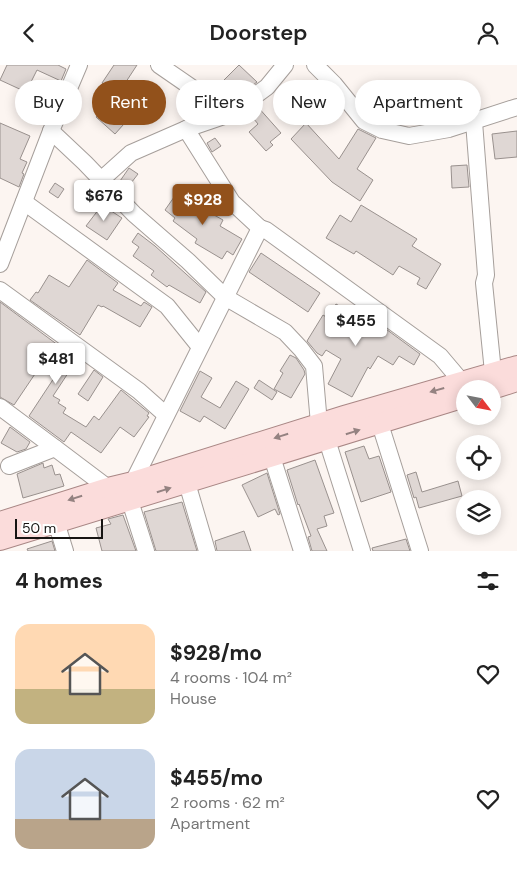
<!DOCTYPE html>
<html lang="en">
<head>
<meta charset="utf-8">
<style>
	:root { --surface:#fff; --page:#f6f6f6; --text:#222; --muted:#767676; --accent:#92511b }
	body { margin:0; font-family:"DM Sans",sans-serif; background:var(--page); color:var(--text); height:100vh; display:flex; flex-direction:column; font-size:19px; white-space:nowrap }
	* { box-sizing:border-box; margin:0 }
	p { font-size:16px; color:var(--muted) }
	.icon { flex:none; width:28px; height:28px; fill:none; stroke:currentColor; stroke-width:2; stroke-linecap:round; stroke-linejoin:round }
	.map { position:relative; height:486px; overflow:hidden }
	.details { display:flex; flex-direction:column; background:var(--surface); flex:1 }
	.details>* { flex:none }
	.hud { position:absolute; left:15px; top:15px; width:488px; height:45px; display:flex; gap:10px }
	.needle { width:32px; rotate:122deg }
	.tools { position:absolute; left:456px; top:315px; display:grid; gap:10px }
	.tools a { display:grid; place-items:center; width:45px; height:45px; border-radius:50%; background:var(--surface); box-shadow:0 2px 12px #0003; font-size:25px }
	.scale { position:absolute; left:15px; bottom:12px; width:88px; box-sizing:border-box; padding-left:5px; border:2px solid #171513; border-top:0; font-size:14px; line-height:18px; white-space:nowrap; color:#171513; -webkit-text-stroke:4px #fff; paint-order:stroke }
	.price { position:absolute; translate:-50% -42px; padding:0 11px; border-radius:5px; background:#fff; color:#222; font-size:16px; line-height:32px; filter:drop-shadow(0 1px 2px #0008) }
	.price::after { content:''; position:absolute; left:50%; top:30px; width:15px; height:11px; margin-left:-8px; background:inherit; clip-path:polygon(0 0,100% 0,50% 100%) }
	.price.current { background:var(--accent); color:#fff }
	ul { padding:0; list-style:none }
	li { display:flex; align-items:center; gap:15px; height:125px; padding:0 15px }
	li span { display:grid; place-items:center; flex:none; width:140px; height:100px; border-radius:15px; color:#555 }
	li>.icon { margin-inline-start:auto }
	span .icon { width:60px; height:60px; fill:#fffc; stroke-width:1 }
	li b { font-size:21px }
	h2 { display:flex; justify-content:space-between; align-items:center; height:60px; padding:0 15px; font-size:21px }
	.tag { padding:0 18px; border-radius:22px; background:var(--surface); box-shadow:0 2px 12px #0003; font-size:18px; line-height:45px }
	.tag.current { background:var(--accent); color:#fff }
	header { display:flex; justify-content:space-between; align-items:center; height:65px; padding:0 15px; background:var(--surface); font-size:22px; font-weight:600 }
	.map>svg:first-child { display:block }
</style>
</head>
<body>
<header><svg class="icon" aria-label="back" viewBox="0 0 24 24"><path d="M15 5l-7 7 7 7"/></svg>Doorstep<svg class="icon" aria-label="person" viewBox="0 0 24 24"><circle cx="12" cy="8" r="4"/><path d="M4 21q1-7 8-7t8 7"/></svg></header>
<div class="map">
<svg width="517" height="486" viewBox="0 0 517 486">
	<rect width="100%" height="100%" fill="#fcf5f1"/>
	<g fill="#dfd7d4" stroke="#99918e">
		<polygon points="7,0 58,0 66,4 61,16 37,5 26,27 0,15"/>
		<polygon points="114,0 137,0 118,29 102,18"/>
		<polygon points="239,0 257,17 232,35 216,23"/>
		<polygon points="397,19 439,20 438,56 397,55"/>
		<polygon points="318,27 327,37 318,46 308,36"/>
		<polygon points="113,32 132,50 115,69 96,52"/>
		<polygon points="257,41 281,68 270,77 273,80 266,86 249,67 258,59 249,48"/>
		<polygon points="0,58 30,71 20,94 27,97 22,108 24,109 19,122 0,113"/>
		<polygon points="306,58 339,94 358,64 376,73 357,104 373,115 360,136 332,117 291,74"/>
		<polygon points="517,66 517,92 495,94 492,69"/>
		<polygon points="215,73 221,81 212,87 207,78"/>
		<polygon points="467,100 469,122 452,123 451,101"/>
		<polygon points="129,103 138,109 128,122 120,116"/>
		<polygon points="55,118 64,124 58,133 49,127"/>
		<polygon points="179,125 199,140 198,141 223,155 220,161 242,174 233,190 227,186 222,194 195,178 197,174 173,156 175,153 165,145"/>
		<polygon points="102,140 122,153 107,175 86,161"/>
		<polygon points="361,140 417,174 412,181 441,199 426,224 417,219 420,213 399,201 393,210 356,186 354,189 326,173 340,150 351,157"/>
		<polygon points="138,168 155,181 206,227 200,238 169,220 167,222 151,210 154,206 133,191 139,182 132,177"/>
		<polygon points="261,188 320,228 308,247 249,207"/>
		<polygon points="87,195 118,218 113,225 141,241 144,237 152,242 140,262 103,241 102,242 98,240 80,270 30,235 36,227 38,228 49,210 69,222"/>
		<polygon points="0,237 70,289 69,291 76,296 53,331 60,335 58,338 66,343 63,348 86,362 94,351 99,355 121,325 149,348 147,351 149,352 134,372 120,362 101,388 71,367 64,377 29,351 54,313 39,303 14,340 0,332"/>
		<polygon points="336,239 372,260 375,256 420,289 414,300 399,291 393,300 378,291 370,304 368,302 352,332 328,319 341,294 326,285 322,291 317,288 307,276 323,250 328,253"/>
		<polygon points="290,290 296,293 304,305 305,309 291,333 274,324 283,308 280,306"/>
		<polygon points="94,305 103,312 88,336 78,329"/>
		<polygon points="200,306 212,313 201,332 220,343 236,316 249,324 225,364 204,351 200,357 180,346"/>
		<polygon points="259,315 277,327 272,335 254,323"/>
		<polygon points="10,362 30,377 26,384 17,387 1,378"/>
		<polygon points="364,381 369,394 379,391 391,427 361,437 345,387"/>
		<polygon points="315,395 334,448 324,451 327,461 317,464 327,486 312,486 308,472 311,471 299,439 298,440 287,405"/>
		<polygon points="43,398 44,403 52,400 55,410 60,409 64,421 23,433 17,409"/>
		<polygon points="416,407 422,427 458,416 462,431 419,443 416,432 414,433 407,410"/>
		<polygon points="267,408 280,449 278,450 275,444 258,452 242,420"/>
		<polygon points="182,437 197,486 156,486 144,447"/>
		<polygon points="123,450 136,486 102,486 96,463 111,459 108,454"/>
		<polygon points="244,466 251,486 217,486 215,476"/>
		<polygon points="406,474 410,486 373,486 372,483"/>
		<polygon points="52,476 55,486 28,486 27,484"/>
	</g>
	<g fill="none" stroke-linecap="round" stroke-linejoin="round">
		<defs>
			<g id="minor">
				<polyline points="159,0 230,49"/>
				<polyline points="315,0 334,19 364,56 382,65 409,71 449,64 517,42"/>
				<polyline points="474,57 486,210 484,218 493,307"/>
				<polyline points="186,64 232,137 260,163"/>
				<polyline points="51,66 85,98 134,149 188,196 225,232 285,267 301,284 314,301 319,359"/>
				<polyline points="101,115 131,88 186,64 230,49 267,22 285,0"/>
				<polyline points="24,137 167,241 200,282"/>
				<polyline points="0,199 51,66 79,0"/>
				<polyline points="0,225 139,326 166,350"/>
				<polyline points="0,342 55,383"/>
				<polyline points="380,359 420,486"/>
				<polyline points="327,375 362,486"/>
				<polyline points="272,392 302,486"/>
				<polyline points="9,401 55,383 108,423"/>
				<polyline points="187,418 207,486"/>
				<polyline points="56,457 65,486"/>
				<polyline points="146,486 130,436 133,417 260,163 266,165 440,291 462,317"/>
			</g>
			<g id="major">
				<polyline points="492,324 517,316"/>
				<polyline points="0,457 108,423 133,417 344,351 517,301"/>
				<polyline points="0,475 465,332"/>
			</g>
		</defs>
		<use href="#minor" stroke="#a69f9b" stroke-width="18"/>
		<use href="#major" stroke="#a98785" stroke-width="22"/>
		<use href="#minor" stroke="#fff" stroke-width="16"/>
		<use href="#major" stroke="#fbdcdb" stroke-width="20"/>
	</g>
	<defs><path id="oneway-solid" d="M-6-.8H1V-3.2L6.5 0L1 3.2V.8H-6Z" transform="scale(1.25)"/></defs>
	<g fill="#948281">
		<use href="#oneway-solid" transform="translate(437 325) rotate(164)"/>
		<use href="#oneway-solid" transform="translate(353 367) rotate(-17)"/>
		<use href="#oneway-solid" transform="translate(281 371) rotate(163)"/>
		<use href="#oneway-solid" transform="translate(164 425) rotate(-17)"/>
		<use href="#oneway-solid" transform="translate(75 433) rotate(162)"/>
	</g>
</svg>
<div class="tools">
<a><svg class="needle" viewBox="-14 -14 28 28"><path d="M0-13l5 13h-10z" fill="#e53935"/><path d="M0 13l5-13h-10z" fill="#767676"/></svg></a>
<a><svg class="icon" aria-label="locate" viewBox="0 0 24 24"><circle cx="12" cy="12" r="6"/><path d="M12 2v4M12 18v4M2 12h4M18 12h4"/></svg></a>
<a><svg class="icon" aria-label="layers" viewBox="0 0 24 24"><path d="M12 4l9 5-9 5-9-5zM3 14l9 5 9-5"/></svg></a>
</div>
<div class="scale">50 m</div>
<b class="price" style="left:104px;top:157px">$676</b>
<b class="price current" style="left:203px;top:161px">$928</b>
<b class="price" style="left:356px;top:282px">$455</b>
<b class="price" style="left:56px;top:320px">$481</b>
<div class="hud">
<a class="tag">Buy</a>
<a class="tag current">Rent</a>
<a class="tag">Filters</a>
<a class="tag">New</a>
<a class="tag">Apartment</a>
</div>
</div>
<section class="details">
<h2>4 homes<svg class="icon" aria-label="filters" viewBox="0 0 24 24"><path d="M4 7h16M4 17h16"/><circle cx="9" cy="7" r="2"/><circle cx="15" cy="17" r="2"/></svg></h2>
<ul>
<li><span style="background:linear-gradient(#ffd9b3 65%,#c2b280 0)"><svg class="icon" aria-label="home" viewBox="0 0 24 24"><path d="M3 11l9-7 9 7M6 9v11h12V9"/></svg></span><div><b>$928/mo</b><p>4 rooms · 104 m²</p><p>House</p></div><svg class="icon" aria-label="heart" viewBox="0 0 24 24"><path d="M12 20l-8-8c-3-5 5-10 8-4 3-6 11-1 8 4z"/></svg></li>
<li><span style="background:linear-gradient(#c9d6e8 70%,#b9a48a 0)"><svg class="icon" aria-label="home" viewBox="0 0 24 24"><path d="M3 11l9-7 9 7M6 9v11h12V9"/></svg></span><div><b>$455/mo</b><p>2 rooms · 62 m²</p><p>Apartment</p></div><svg class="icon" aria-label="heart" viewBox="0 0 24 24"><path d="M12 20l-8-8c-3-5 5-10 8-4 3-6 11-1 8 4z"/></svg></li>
</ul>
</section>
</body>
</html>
